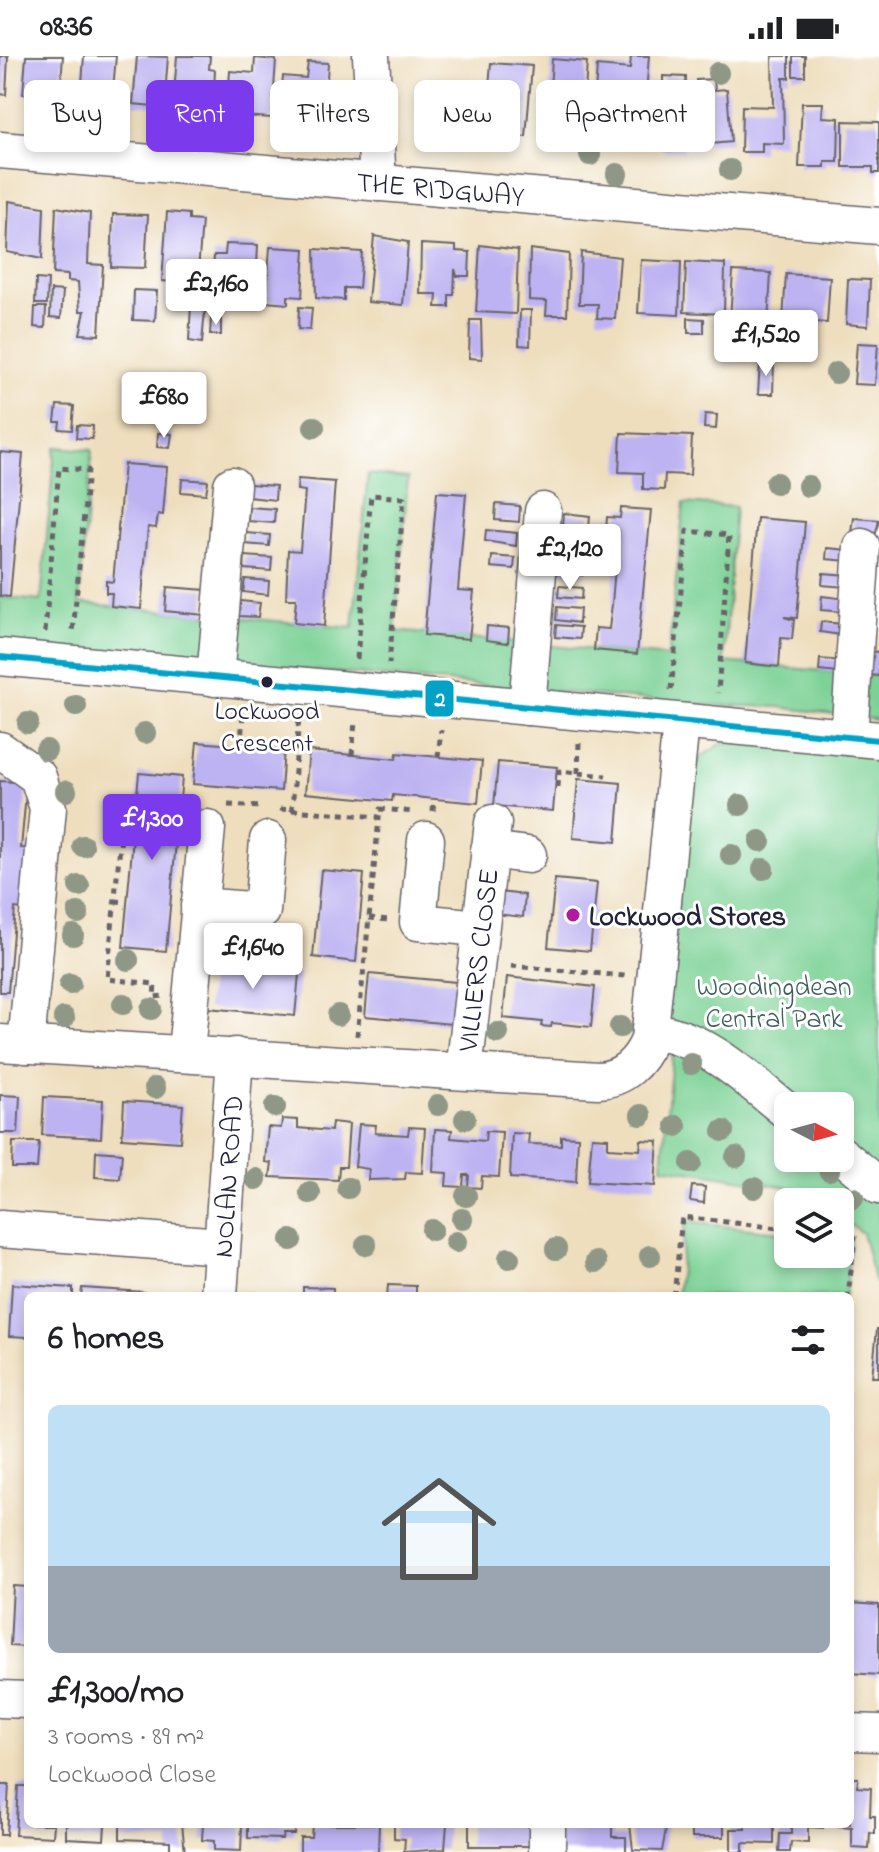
<!DOCTYPE html>
<html lang="en">
<head>
<meta charset="utf-8">
<style>
	:root { --surface:#fff; --page:#f2f2f2; --text:#202124; --muted:#757577; --accent:#7c3aed }
	body { margin:0; font-family:"Indie Flower",sans-serif; background:var(--page); color:var(--text); height:100vh; display:flex; flex-direction:column; font-size:30px; white-space:nowrap }
	* { box-sizing:border-box; margin:0 }
	p { font-size:26px; color:var(--muted) }
	.icon { flex:none; width:44px; height:44px; fill:none; stroke:currentColor; stroke-width:2; stroke-linecap:round; stroke-linejoin:round }
	.map { position:relative; flex:1; overflow:hidden }
	.sheet { position:absolute; left:24px; top:1236px; width:830px; height:536px; display:flex; flex-direction:column; background:var(--surface); border-radius:12px; box-shadow:0 4px 12px #0003 }
	.sheet>* { flex:none }
	.guide { position:absolute; left:24px; top:24px; width:832px; height:72px; display:flex; gap:16px }
	.needle { width:52px; rotate:96deg }
	.tools { position:absolute; left:774px; top:1036px; display:grid; gap:16px }
	.tools a { display:grid; place-items:center; width:80px; height:80px; border-radius:12px; background:var(--surface); box-shadow:0 4px 12px #0003; font-size:40px }
	.price { position:absolute; translate:-50% -68px; padding:0 18px; border-radius:8px; background:#fff; color:#222; font-size:26px; line-height:52px; filter:drop-shadow(0 2px 4px #0008) }
	.price::after { content:''; position:absolute; left:50%; top:48px; width:24px; height:18px; margin-left:-12px; background:inherit; clip-path:polygon(0 0,100% 0,50% 100%) }
	.price.selected { background:var(--accent); color:#fff }
	ul { padding:0; list-style:none }
	li { display:grid; align-content:center; gap:16px; height:424px; padding:0 24px }
	li span { display:grid; place-items:center; height:248px; border-radius:12px; color:#555 }
	li>.icon { margin-inline-start:auto }
	span .icon { width:144px; height:144px; fill:#fffc; stroke-width:1 }
	li b { font-size:34px }
	h2 { display:flex; justify-content:space-between; align-items:center; height:96px; padding:0 24px; font-size:34px }
	.tag { padding:0 28px; border-radius:12px; background:var(--surface); box-shadow:0 4px 12px #0003; font-size:28px; line-height:72px }
	.tag.selected { background:var(--accent); color:#fff }
	.status { display:flex; justify-content:space-between; align-items:center; height:56px; padding:0 40px; background:var(--surface); direction:ltr }
	.status svg { height:22px; fill:currentColor }
	.map>svg:first-child { display:block }
</style>
</head>
<body>
<div class="status"><b>08:36</b><svg viewBox="0 0 49 12"><path d="M0 12V9h3v3zM5 12V6h3v6zM10 12V3h3v9zM15 12V0h3v12zM26 1h20v11H26zM47 4h2v5h-2z"/></svg></div>
<div class="map">
<svg width="879" height="1796" viewBox="0 0 879 1796">
	<rect width="100%" height="100%" fill="#fff"/>
	<filter id="ink" filterUnits="userSpaceOnUse"><feTurbulence type="fractalNoise" baseFrequency=".0125" numOctaves="2"/><feDisplacementMap in="SourceGraphic" scale="16" xChannelSelector="R" yChannelSelector="G"/><feConvolveMatrix kernelMatrix="1 2 1 2 8 2 1 2 1" color-interpolation-filters="sRGB"/></filter>
	<filter id="wash" filterUnits="userSpaceOnUse"><feTurbulence type="fractalNoise" baseFrequency=".006" numOctaves="4" result="noise"/><feDisplacementMap in="SourceGraphic" scale="32" xChannelSelector="R" yChannelSelector="G"/><feGaussianBlur stdDeviation="1.8" result="paint"/><feColorMatrix in="noise" values="0 0 0 0 0 0 0 0 0 0 0 0 0 0 0 0 0 1.4 0 .05"/><feComposite in="paint" operator="in"/></filter>
	<g filter="url(#wash)">
		<rect width="100%" height="100%" fill="#eedebd"/>
		<g fill="#7bd195" stroke="#4e7a68" stroke-width="2" fill-rule="evenodd">
			<polygon points="55,391 92,394 79,547 353,572 368,418 408,422 395,575 668,601 684,447 735,451 724,606 879,620 879,664 779,651 711,649 0,587 0,541 41,545"/>
			<path d="M724,686L879,699V1227H875L862,1177L840,1161V1146H818L800,1133L662,1111L672,1000L667,950L690,723L701,701ZM788,1050H840V1102H788Z"/>
			<polygon points="685,1166 788,1177 788,1198 840,1198 840,1183 851,1184 845,1240 677,1240"/>
		</g>
		<g id="blocks">
			<g fill="#bdb3f2">
				<polygon points="0,0 8,0 6,39 0,38"/>
				<polygon points="26,0 63,0 60,40 23,38"/>
				<polygon points="84,0 116,0 112,44 81,42"/>
				<polygon points="137,0 168,1 164,51 133,48"/>
				<polygon points="177,0 210,0 209,13 215,14 213,53 173,50"/>
				<polygon points="631,0 649,0 643,76 632,75 632,82 592,76 597,10 630,13"/>
				<polygon points="772,0 789,0 789,22 783,22 784,88 762,87 762,96 741,96 742,50 773,51"/>
				<rect x="793" y="0" width="12" height="20"/>
				<polygon points="255,2 276,4 272,62 227,59 230,15 254,17"/>
				<polygon points="552,3 587,6 583,67 548,64"/>
				<polygon points="308,6 328,7 324,67 279,64 283,20 306,22"/>
				<polygon points="491,7 532,10 526,81 491,78 495,31 489,31"/>
				<polygon points="663,20 686,21 684,95 663,94 664,84 650,83 651,27 663,27"/>
				<polygon points="428,23 476,27 474,45 469,44 466,75 425,67"/>
				<polygon points="714,23 715,34 727,33 731,86 700,89 696,24"/>
				<polygon points="802,47 823,47 822,61 839,62 838,106 825,106 825,111 799,111"/>
				<polygon points="843,65 879,66 879,117 873,117 873,111 843,111"/>
				<polygon points="9,145 44,151 42,203 7,196"/>
				<polygon points="56,151 90,157 88,208 103,209 99,279 80,278 85,255 80,255 78,226 68,225 68,219 53,218"/>
				<polygon points="167,156 189,158 189,164 202,165 197,228 162,225"/>
				<polygon points="113,158 148,159 145,212 111,211"/>
				<polygon points="374,180 408,186 403,249 368,246"/>
				<polygon points="226,188 258,189 256,228 240,227 240,237 212,236 214,199 225,199"/>
				<polygon points="421,188 456,190 456,195 470,196 469,220 457,220 455,213 454,239 449,239 449,251 436,251 437,238 420,238"/>
				<polygon points="480,189 518,194 516,258 476,256"/>
				<polygon points="270,191 305,193 302,241 288,240 288,248 266,246"/>
				<polygon points="315,193 362,196 359,232 344,232 344,244 316,242"/>
				<polygon points="530,193 569,198 567,259 546,259 547,245 529,244"/>
				<polygon points="581,196 620,201 615,263 597,262 598,248 579,248"/>
				<polygon points="641,204 681,206 679,259 638,257"/>
				<polygon points="686,206 725,208 724,258 684,256"/>
				<polygon points="733,215 771,217 768,267 764,267 763,277 733,275 734,265 730,265"/>
				<polygon points="786,218 830,221 827,267 783,264"/>
				<polygon points="36,223 48,224 47,248 35,248"/>
				<polygon points="848,223 870,224 868,270 846,268"/>
				<polygon points="192,231 207,232 202,287 189,285"/>
				<polygon points="51,234 63,235 61,262 50,261"/>
				<polygon points="134,234 157,235 155,265 133,264"/>
				<polygon points="35,251 46,251 45,272 34,271"/>
				<polygon points="299,251 312,252 310,274 298,273"/>
				<polygon points="520,254 531,254 530,290 519,289"/>
				<polygon points="211,262 221,263 221,279 210,279"/>
				<polygon points="688,262 704,263 704,277 688,277"/>
				<polygon points="470,264 481,264 482,303 469,302"/>
				<polygon points="857,287 878,288 875,329 854,328"/>
				<polygon points="760,306 774,306 773,338 758,338"/>
				<polygon points="57,349 74,350 72,374 59,373 60,366 55,366"/>
				<polygon points="705,358 717,359 716,373 704,372"/>
				<polygon points="77,369 93,370 92,383 76,382"/>
				<polygon points="158,377 172,378 170,392 157,391"/>
				<polygon points="621,377 692,380 690,419 665,418 664,434 643,433 643,417 619,416"/>
				<polygon points="0,396 23,398 10,541 0,540"/>
				<polygon points="124,408 167,411 163,459 158,458 156,472 148,471 141,553 111,550 112,537 106,537 106,525 113,526"/>
				<polygon points="182,423 208,425 206,438 181,436"/>
				<polygon points="298,423 335,426 324,570 294,567 296,543 286,543 288,494 300,495 305,435 297,434"/>
				<polygon points="250,428 276,430 275,444 249,441"/>
				<polygon points="437,436 466,438 458,534 474,535 469,583 424,579"/>
				<polygon points="496,448 520,450 519,466 495,464"/>
				<polygon points="249,451 275,453 274,467 248,465"/>
				<polygon points="621,452 651,454 637,598 594,594 596,572 609,573 612,548 616,498 605,497 607,482 618,484 619,475 606,474 607,461 620,462"/>
				<polygon points="564,457 590,460 589,472 563,470"/>
				<polygon points="757,462 805,466 797,562 784,561 794,564 792,583 781,582 779,611 745,607"/>
				<polygon points="854,462 879,464 874,485 851,483"/>
				<polygon points="486,474 517,477 516,490 485,485"/>
				<polygon points="246,477 270,479 269,490 245,488"/>
				<polygon points="563,483 586,485 585,496 562,494"/>
				<polygon points="827,492 848,494 848,505 826,503"/>
				<polygon points="245,500 272,502 271,515 244,513"/>
				<polygon points="492,500 515,502 514,513 491,511"/>
				<polygon points="561,505 584,507 583,519 560,516"/>
				<polygon points="823,517 847,519 846,531 822,529"/>
				<polygon points="245,523 269,525 268,539 243,536"/>
				<polygon points="559,530 582,532 581,543 558,541"/>
				<polygon points="167,531 206,534 204,559 165,555"/>
				<polygon points="822,540 847,543 845,556 821,554"/>
				<polygon points="240,545 260,547 258,561 239,560"/>
				<polygon points="557,551 580,553 579,567 556,564"/>
				<polygon points="821,566 843,568 841,579 820,576"/>
				<polygon points="556,569 581,571 580,583 555,581"/>
				<polygon points="487,570 509,572 508,587 486,584"/>
				<polygon points="869,595 879,596 879,620 867,619"/>
				<polygon points="820,603 841,605 839,617 819,615"/>
				<polygon points="197,686 284,693 281,735 193,728"/>
				<polygon points="309,695 396,703 397,697 482,705 478,747 393,739 392,745 305,737"/>
				<polygon points="498,706 557,711 553,755 494,750"/>
				<polygon points="139,717 182,721 166,895 123,891"/>
				<polygon points="578,723 621,727 616,786 573,782"/>
				<polygon points="0,725 27,727 21,792 36,793 31,854 15,852 8,936 0,936"/>
				<polygon points="321,814 364,818 356,906 313,901"/>
				<polygon points="555,823 597,827 590,895 548,891"/>
				<polygon points="498,836 525,839 523,861 496,858"/>
				<polygon points="211,909 299,918 295,960 207,952"/>
				<polygon points="369,918 456,926 452,968 365,960"/>
				<polygon points="507,921 595,931 591,971 552,967 551,971 541,970 542,966 503,962"/>
				<polygon points="0,1039 20,1040 18,1077 0,1077"/>
				<polygon points="44,1041 103,1044 101,1082 42,1079"/>
				<polygon points="124,1045 183,1049 180,1086 122,1082"/>
				<polygon points="282,1063 298,1064 298,1072 331,1075 332,1066 349,1068 346,1111 339,1111 338,1124 270,1121 272,1107 265,1106 268,1071 281,1072"/>
				<polygon points="359,1068 376,1069 375,1077 408,1079 409,1071 425,1072 422,1117 406,1116 405,1123 368,1124 369,1113 355,1111"/>
				<polygon points="435,1073 452,1074 451,1082 485,1085 486,1075 502,1076 499,1121 482,1120 481,1132 468,1131 469,1119 464,1119 463,1131 446,1130 447,1117 433,1116"/>
				<polygon points="512,1077 529,1078 528,1088 561,1089 561,1080 578,1081 576,1126 510,1122"/>
				<polygon points="592,1081 608,1082 608,1092 640,1094 641,1084 658,1085 655,1130 588,1126"/>
				<polygon points="13,1086 39,1086 37,1112 12,1112"/>
				<polygon points="96,1095 122,1097 120,1123 95,1121"/>
				<polygon points="692,1130 705,1131 704,1147 690,1145"/>
				<polygon points="12,1228 73,1232 73,1240 28,1240 28,1281 9,1280"/>
				<polygon points="388,1229 416,1230 416,1240 387,1240"/>
				<polygon points="303,1231 333,1232 333,1240 303,1240"/>
				<polygon points="82,1232 144,1236 143,1240 81,1240"/>
				<polygon points="877,1273 879,1273 879,1321 872,1321"/>
				<polygon points="13,1530 28,1531 28,1591 10,1590"/>
				<polygon points="850,1547 879,1549 879,1619 850,1617"/>
				<polygon points="850,1722 858,1722 857,1731 871,1732 870,1760 875,1760 875,1778 870,1777 869,1793 852,1792 852,1772 838,1771 838,1768 850,1768"/>
				<polygon points="0,1729 9,1729 6,1779 0,1779"/>
				<polygon points="18,1730 28,1730 28,1768 54,1768 53,1781 15,1779"/>
				<polygon points="66,1768 105,1768 104,1784 66,1782"/>
				<polygon points="120,1768 182,1768 185,1796 170,1796 170,1785 120,1783"/>
				<polygon points="203,1768 242,1768 241,1795 214,1794 214,1785 202,1784"/>
				<polygon points="248,1768 295,1768 294,1778 283,1778 282,1783 248,1782"/>
				<polygon points="312,1768 379,1768 378,1796 300,1796 300,1781 311,1781"/>
				<polygon points="394,1768 447,1768 445,1793 404,1796 405,1783 394,1782"/>
				<rect x="469" y="1768" width="62" height="22"/>
				<polygon points="559,1768 612,1768 612,1781 626,1781 626,1796 558,1796"/>
				<polygon points="630,1768 667,1768 662,1795 633,1794"/>
				<rect x="692" y="1768" width="32" height="13"/>
				<polygon points="746,1768 774,1768 774,1788 743,1787 743,1796 731,1796 731,1773 746,1773"/>
				<polygon points="791,1768 823,1768 823,1772 808,1771 808,1787 791,1786 790,1796 779,1796 780,1778 791,1778"/>
			</g>
		</g>
	</g>
	<g filter="url(#ink)">
		<use href="#blocks" fill-opacity="0" stroke="#696468" stroke-width="2"/>
		<g fill="none" stroke-linecap="round" stroke-linejoin="round">
			<defs>
				<g id="minor">
					<polyline points="371,0 378,127"/>
					<path id="s1" d="M0,94L879,170"/>
					<polyline points="0,601 879,684"/>
					<polyline points="215,622 232,429"/>
					<polyline points="527,651 543,455"/>
					<polyline points="849,681 862,491"/>
					<polyline points="0,694 38,721 48,752 26,989"/>
					<polyline points="426,784 418,866 479,872"/>
					<polyline points="489,794 528,799"/>
					<polyline points="199,850 262,855 268,784"/>
					<path d="M650,975C704,980 748,1024 788,1056"/>
					<path d="M0,987L598,1024C623,1023 640,1006 649,984L681,667"/>
					<polyline points="186,996 207,772"/>
					<path id="s2" d="M464,1015L493,767"/>
					<polyline points="840,1098 879,1130"/>
					<polyline points="0,1173 221,1190"/>
					<path id="s3" d="M219,1240L235,1000"/>
					<polyline points="0,1643 28,1644"/>
					<polyline points="850,1676 879,1677"/>
					<polyline points="547,1796 547,1768"/>
				</g>
			</defs>
			<use href="#minor" stroke="#696468" stroke-width="39"/>
			<g stroke="#696468" stroke-width="5" stroke-dasharray="6 6" stroke-linecap="butt">
				<polyline points="45,576 59,412 88,414 73,576"/>
				<polyline points="357,603 371,439 404,442 389,608"/>
				<polyline points="671,634 687,475 729,479 718,637"/>
				<polyline points="241,689 243,655"/>
				<polyline points="352,699 355,666"/>
				<polyline points="438,701 441,674"/>
				<polyline points="578,717 579,686"/>
				<polyline points="558,731 559,715 606,720"/>
				<polyline points="228,749 262,751"/>
				<polyline points="280,753 379,761"/>
				<polyline points="292,755 299,661"/>
				<polyline points="433,755 434,743"/>
				<polyline points="135,761 123,759 107,923 155,928 154,941 163,940"/>
				<polyline points="115,845 127,846"/>
				<polyline points="369,862 390,864"/>
				<polyline points="511,910 625,920"/>
				<polyline points="357,980 380,753 414,756"/>
				<polyline points="840,1179 855,1181 848,1240"/>
				<polyline points="674,1240 682,1161 788,1173"/>
			</g>
			<use href="#minor" stroke="#fff" stroke-width="36"/>
			<defs>
				<polyline id="bus-1" points="0,601 879,684"/>
			</defs>
			<use href="#bus-1" stroke="#fff" stroke-width="12"/>
			<use href="#bus-1" stroke="#02a2c7" stroke-width="6"/>
		</g>
		<g fill="#8f9887">
			<circle cx="718" cy="17" r="11"/>
			<circle cx="590" cy="99" r="11"/>
			<circle cx="730" cy="114" r="11"/>
			<circle cx="617" cy="118" r="11"/>
			<circle cx="836" cy="317" r="11"/>
			<circle cx="139" cy="332" r="11"/>
			<circle cx="314" cy="371" r="11"/>
			<circle cx="776" cy="427" r="11"/>
			<circle cx="808" cy="430" r="11"/>
			<circle cx="76" cy="650" r="11"/>
			<circle cx="28" cy="667" r="11"/>
			<circle cx="145" cy="677" r="11"/>
			<circle cx="46" cy="694" r="11"/>
			<circle cx="66" cy="735" r="11"/>
			<circle cx="740" cy="749" r="11"/>
			<circle cx="760" cy="785" r="11"/>
			<circle cx="83" cy="790" r="11"/>
			<circle cx="731" cy="799" r="11"/>
			<circle cx="763" cy="813" r="11"/>
			<circle cx="79" cy="830" r="11"/>
			<circle cx="78" cy="857" r="11"/>
			<circle cx="73" cy="879" r="11"/>
			<circle cx="128" cy="904" r="11"/>
			<circle cx="70" cy="928" r="11"/>
			<circle cx="123" cy="948" r="11"/>
			<circle cx="151" cy="953" r="11"/>
			<circle cx="338" cy="959" r="11"/>
			<circle cx="64" cy="962" r="11"/>
			<circle cx="620" cy="971" r="11"/>
			<circle cx="498" cy="977" r="11"/>
			<circle cx="691" cy="1008" r="11"/>
			<circle cx="155" cy="1032" r="11"/>
			<circle cx="438" cy="1049" r="11"/>
			<circle cx="275" cy="1051" r="11"/>
			<circle cx="641" cy="1059" r="11"/>
			<circle cx="465" cy="1063" r="11"/>
			<circle cx="676" cy="1070" r="11"/>
			<circle cx="723" cy="1075" r="11"/>
			<circle cx="736" cy="1101" r="11"/>
			<circle cx="691" cy="1107" r="11"/>
			<circle cx="829" cy="1114" r="11"/>
			<circle cx="256" cy="1123" r="11"/>
			<circle cx="348" cy="1132" r="11"/>
			<circle cx="754" cy="1132" r="11"/>
			<circle cx="310" cy="1137" r="11"/>
			<circle cx="466" cy="1140" r="11"/>
			<circle cx="853" cy="1142" r="11"/>
			<circle cx="462" cy="1163" r="11"/>
			<circle cx="432" cy="1174" r="11"/>
			<circle cx="291" cy="1184" r="11"/>
			<circle cx="456" cy="1186" r="11"/>
			<circle cx="366" cy="1189" r="11"/>
			<circle cx="556" cy="1193" r="11"/>
			<circle cx="650" cy="1200" r="11"/>
			<circle cx="509" cy="1202" r="11"/>
			<circle cx="596" cy="1206" r="11"/>
		</g>
	</g>
	<circle fill="#22223b" stroke="#fff" stroke-width="3" cx="267" cy="626" r="7"/>
	<circle fill="#b5179e" stroke="#fff" stroke-width="3" cx="573" cy="859" r="8"/>
	<g text-anchor="middle" stroke-width="6" stroke-linejoin="round" paint-order="stroke">
		<g font-size="26" fill="#22223b" stroke="#fff">
			<text x="267" y="663">Lockwood<tspan x="267" dy="32">Crescent</tspan></text>
		</g>
		<g font-size="28" fill="#22223b" stroke="#fff">
			<text dy="10" stroke="none"><textPath href="#s1" startOffset="442">THE RIDGWAY</textPath></text>
			<text dy="10" stroke="none"><textPath href="#s2" startOffset="112">VILLIERS CLOSE</textPath></text>
			<text dy="10" stroke="none"><textPath href="#s3" startOffset="120">NOLAN ROAD</textPath></text>
		</g>
		<g font-size="28" font-weight="bold" fill="#22223b" stroke="#fff" text-anchor="start">
			<text x="589" y="869">Lockwood Stores</text>
		</g>
		<g font-size="28" fill="#415f5a" stroke="#fff">
			<text x="774" y="939">Woodingdean<tspan x="774" dy="32">Central Park</tspan></text>
		</g>
	</g>
	<rect stroke="#fff" stroke-width="3" x="424" y="623" width="31" height="39" rx="8" fill="#02a2c7"/>
	<g font-size="22" text-anchor="middle" font-weight="bold" fill="#fff">
		<text x="440" y="650">2</text>
	</g>
</svg>
<div class="tools">
<a><svg class="needle" viewBox="-14 -14 28 28"><path d="M0-13l5 13h-10z" fill="#e53935"/><path d="M0 13l5-13h-10z" fill="#757577"/></svg></a>
<a><svg class="icon" aria-label="layers" viewBox="0 0 24 24"><path d="M12 4l9 5-9 5-9-5zM3 14l9 5 9-5"/></svg></a>
</div>
<b class="price" style="left:216px;top:271px">£2,160</b>
<b class="price" style="left:766px;top:322px">£1,520</b>
<b class="price" style="left:164px;top:384px">£680</b>
<b class="price" style="left:570px;top:536px">£2,120</b>
<b class="price selected" style="left:152px;top:806px">£1,300</b>
<b class="price" style="left:253px;top:935px">£1,640</b>
<div class="guide">
<a class="tag">Buy</a>
<a class="tag selected">Rent</a>
<a class="tag">Filters</a>
<a class="tag">New</a>
<a class="tag">Apartment</a>
</div>
<section class="sheet">
<h2>6 homes<svg class="icon" aria-label="filters" viewBox="0 0 24 24"><path d="M4 7h16M4 17h16"/><circle cx="9" cy="7" r="2"/><circle cx="15" cy="17" r="2"/></svg></h2>
<ul>
<li><span style="background:linear-gradient(#bfe0f5 65%,#9aa5b1 0)"><svg class="icon" aria-label="home" viewBox="0 0 24 24"><path d="M3 11l9-7 9 7M6 9v11h12V9"/></svg></span><div><b>£1,300/mo</b><p>3 rooms · 89 m²</p><p>Lockwood Close</p></div></li>
</ul>
</section>
</div>
</body>
</html>
